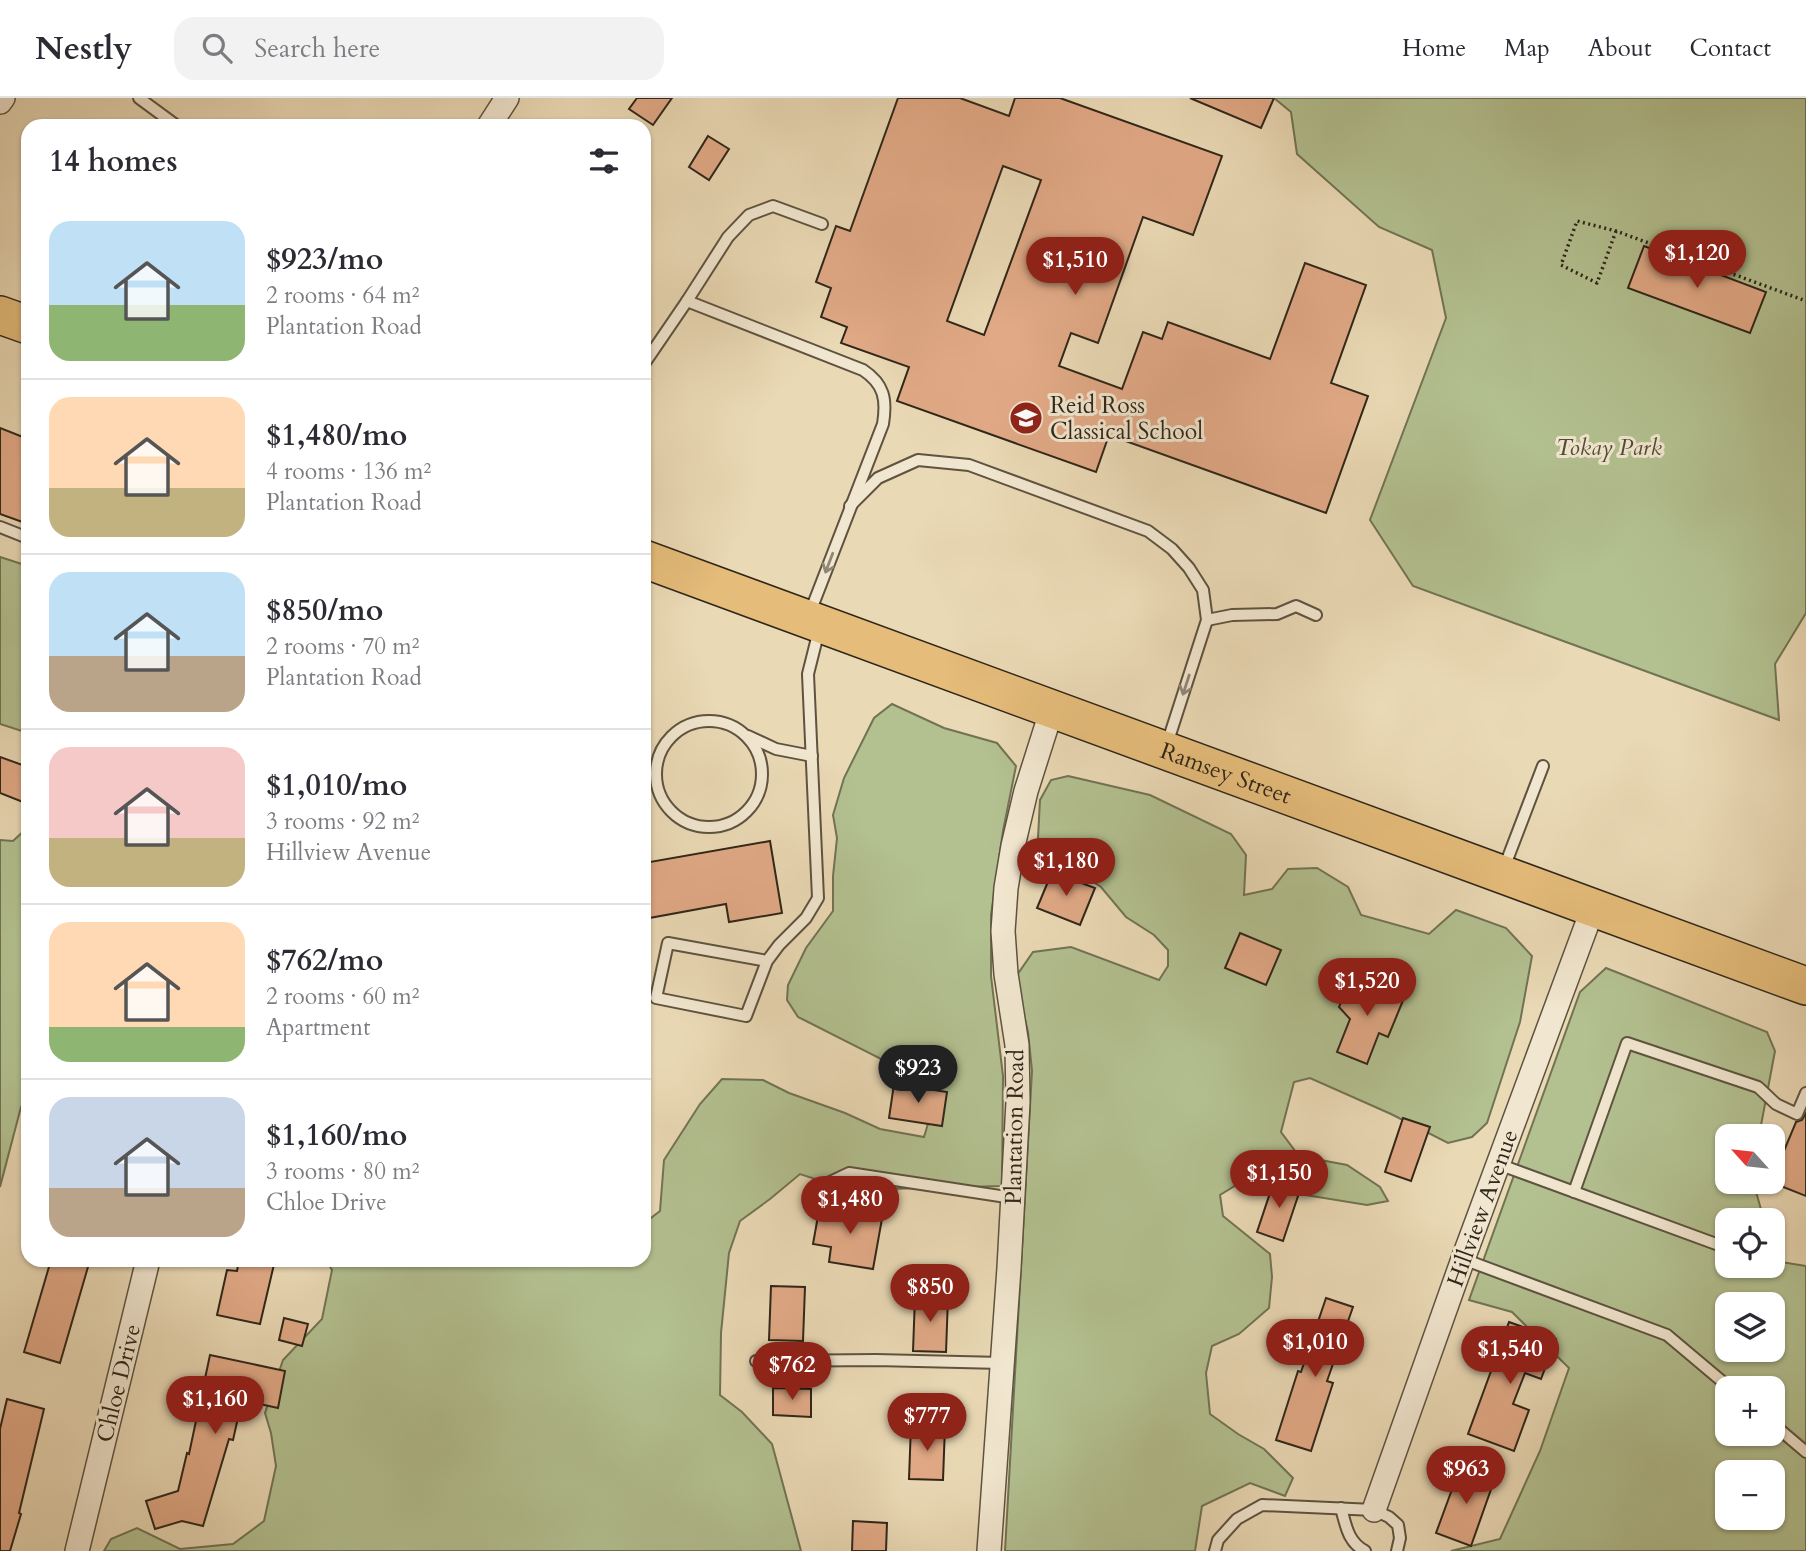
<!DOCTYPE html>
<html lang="en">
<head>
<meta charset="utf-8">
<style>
	:root { --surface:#fff; --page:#f2f2f3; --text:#2b2b33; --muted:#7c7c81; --line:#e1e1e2; --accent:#8f2418 }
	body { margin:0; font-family:Cardo,serif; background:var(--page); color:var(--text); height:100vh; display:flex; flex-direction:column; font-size:26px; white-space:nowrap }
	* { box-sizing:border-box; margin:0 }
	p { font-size:23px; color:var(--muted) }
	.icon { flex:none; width:38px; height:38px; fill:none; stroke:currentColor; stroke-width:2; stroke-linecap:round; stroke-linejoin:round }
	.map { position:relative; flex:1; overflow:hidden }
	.side { position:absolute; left:21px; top:21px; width:630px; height:1148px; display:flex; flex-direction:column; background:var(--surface); border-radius:21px; box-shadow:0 2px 5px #0004 }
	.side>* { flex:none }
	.needle { width:46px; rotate:297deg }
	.tools { position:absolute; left:1715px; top:1026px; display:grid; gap:14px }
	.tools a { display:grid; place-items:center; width:70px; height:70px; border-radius:14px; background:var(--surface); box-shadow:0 2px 5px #0004; font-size:35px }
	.price { position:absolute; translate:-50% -60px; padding:0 16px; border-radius:24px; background:var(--accent); color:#fff; font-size:23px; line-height:46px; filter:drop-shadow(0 2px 4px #0008) }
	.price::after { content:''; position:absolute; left:50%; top:42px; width:21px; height:16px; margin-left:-10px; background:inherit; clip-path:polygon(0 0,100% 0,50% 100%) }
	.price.active { background:#222; color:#fff }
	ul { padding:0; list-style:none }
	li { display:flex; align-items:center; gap:21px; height:175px; padding:0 28px }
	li+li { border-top:2px solid var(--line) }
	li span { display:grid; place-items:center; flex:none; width:196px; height:140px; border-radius:21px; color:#555 }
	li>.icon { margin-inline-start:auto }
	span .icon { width:84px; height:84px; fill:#fffc; stroke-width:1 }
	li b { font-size:30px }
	h2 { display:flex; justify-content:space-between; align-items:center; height:84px; padding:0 28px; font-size:30px }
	header { display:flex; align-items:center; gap:42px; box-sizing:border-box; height:98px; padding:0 35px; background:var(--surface); border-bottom:2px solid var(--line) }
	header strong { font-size:33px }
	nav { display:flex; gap:38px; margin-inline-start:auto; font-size:24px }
	.search { width:490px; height:63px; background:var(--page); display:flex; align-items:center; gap:18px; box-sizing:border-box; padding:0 24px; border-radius:21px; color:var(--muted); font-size:26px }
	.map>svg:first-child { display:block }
</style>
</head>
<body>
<header>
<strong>Nestly</strong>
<div class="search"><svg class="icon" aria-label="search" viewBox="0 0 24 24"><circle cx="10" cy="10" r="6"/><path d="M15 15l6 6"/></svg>Search here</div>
<nav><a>Home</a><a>Map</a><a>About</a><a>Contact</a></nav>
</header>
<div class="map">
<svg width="1806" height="1453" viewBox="0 0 1806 1453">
	<rect width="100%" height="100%" fill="#ead9b5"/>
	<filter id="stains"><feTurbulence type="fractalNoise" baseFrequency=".00286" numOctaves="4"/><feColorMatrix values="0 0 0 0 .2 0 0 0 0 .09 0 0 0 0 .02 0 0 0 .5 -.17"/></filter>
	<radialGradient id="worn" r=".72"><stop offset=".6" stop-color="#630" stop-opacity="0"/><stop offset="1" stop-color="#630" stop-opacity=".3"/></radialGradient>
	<g fill="#b3c090" stroke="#717354" stroke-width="2" fill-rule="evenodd">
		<polygon points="1274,0 1806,0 1806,515 1775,566 1779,622 1413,488 1370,422 1446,220 1432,152 1379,129 1297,56 1291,14"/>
		<polygon points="0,459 28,468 28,635 0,626"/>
		<polygon points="892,606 944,630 997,645 1016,668 1003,733 991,817 991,878 1003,978 1002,1088 849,1092 800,1076 770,1101 740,1123 729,1155 721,1235 720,1297 742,1314 772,1346 801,1453 104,1453 111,1441 137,1430 180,1451 233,1446 264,1423 276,1368 271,1335 265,1315 283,1262 322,1221 332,1172 326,1162 644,1162 644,1123 647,1123 660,1113 664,1062 700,1006 722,981 763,982 789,995 845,1015 880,1031 924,1039 935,1002 905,973 798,919 787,902 788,887 806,850 833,813 833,778 837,740 833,717 844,680 874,620"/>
		<polygon points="1068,678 1150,697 1231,736 1246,757 1244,797 1272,791 1288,771 1317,770 1348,789 1361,817 1429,836 1456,812 1506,830 1532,858 1520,924 1487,1025 1472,1039 1448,1045 1391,1016 1310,980 1294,984 1281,1034 1299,1058 1347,1067 1380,1089 1388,1103 1367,1107 1238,1086 1220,1097 1223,1118 1270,1156 1272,1179 1269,1210 1239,1236 1212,1248 1206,1275 1210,1316 1238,1336 1264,1351 1293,1380 1285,1398 1250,1385 1202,1408 1195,1453 1005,1453 1032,973 1028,934 1015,880 1033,854 1071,849 1159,882 1168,868 1168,852 1154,837 1126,819 1101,789 1062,763 1038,740 1040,702 1051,682"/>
		<polygon points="28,729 28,997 21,1009 0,1089 0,742 13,743"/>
		<path d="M1606,870L1767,934L1775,953L1759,1038H1727V1083H1753L1764,1122H1727V1167H1773V1156L1775,1163L1806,1168V1453H1451L1500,1441L1540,1353L1569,1270L1512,1214L1469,1202L1580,894ZM1727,1206H1773V1251H1727ZM1727,1290H1773V1335H1727ZM1727,1374H1773V1419H1727Z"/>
	</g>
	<g fill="#e1a986" stroke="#2f2619" stroke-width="2" fill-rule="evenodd">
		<polygon points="637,0 672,0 653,27 629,11"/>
		<path d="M898,0H960L1009,18L1015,0H1060L1222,58L1193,137L1143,119L1098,245L1071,235L1059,268L1122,291L1143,234L1162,241L1168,224L1270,261L1305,165L1366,187L1331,285L1368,298L1326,415L1109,337L1096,374L897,303L909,269L841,245L847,229L821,219L831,190L816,184L836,128L850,133ZM1003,68L1041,82L984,237L947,223Z"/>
		<polygon points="1190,0 1274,0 1261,30"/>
		<polygon points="708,38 729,51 709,82 689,69"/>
		<polygon points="1644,148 1766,194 1750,235 1628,190"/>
		<polygon points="0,330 28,341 28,426 0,416"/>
		<polygon points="0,659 28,669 28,706 0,695"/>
		<polygon points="770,743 782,815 729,824 726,806 644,821 644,765"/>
		<polygon points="1052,774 1095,790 1080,827 1037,810"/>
		<polygon points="1240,835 1281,852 1266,887 1225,870"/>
		<polygon points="1352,879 1404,900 1388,939 1379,935 1367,966 1337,954 1350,921 1339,909"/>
		<polygon points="894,986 947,994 942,1028 889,1020"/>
		<polygon points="1806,1015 1806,1098 1771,1084 1796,1024 1802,1022"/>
		<polygon points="1403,1020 1430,1029 1411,1083 1385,1074"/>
		<polygon points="1275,1080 1301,1089 1283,1143 1257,1134"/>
		<polygon points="838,1108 883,1115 873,1171 829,1164 831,1149 813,1146 818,1118 836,1121"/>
		<polygon points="51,1162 90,1162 60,1265 24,1254"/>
		<polygon points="239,1162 275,1162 260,1226 217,1217 227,1172 237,1173"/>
		<polygon points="771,1188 805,1189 803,1243 769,1242"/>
		<polygon points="915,1199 948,1200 946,1254 913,1253"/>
		<polygon points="1326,1200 1353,1209 1327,1283 1333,1285 1311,1353 1276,1342 1298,1273 1301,1274"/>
		<polygon points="284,1220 308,1226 302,1248 279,1242"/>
		<polygon points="1509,1224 1556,1241 1541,1281 1525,1275 1513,1306 1529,1312 1514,1353 1468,1336"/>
		<polygon points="210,1257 285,1273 278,1310 242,1302 233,1342 229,1341 203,1428 182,1423 155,1431 146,1403 178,1393 187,1355 189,1356"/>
		<polygon points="773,1290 811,1291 811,1319 773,1317"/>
		<polygon points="7,1301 44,1311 19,1415 21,1416 10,1453 0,1453 0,1331"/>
		<polygon points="911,1327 945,1328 943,1382 909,1381"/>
		<polygon points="1461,1367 1495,1380 1471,1448 1436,1435"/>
		<polygon points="853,1423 887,1425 886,1453 852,1453"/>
	</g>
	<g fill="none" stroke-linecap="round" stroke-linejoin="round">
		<defs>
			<g id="lane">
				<polyline points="139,0 177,28"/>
				<polyline points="687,203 728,139 749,117 773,108 822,126"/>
				<path d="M644,266L687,203L863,272C884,286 887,301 883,326L809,517"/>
				<polyline points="850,408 878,380 918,362 969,367 1148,433 1172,451 1189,470 1203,492 1207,522 1167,646"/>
				<polyline points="0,429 28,440"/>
				<polyline points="1207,522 1232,517 1277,516 1296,508 1316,517"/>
				<circle cx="709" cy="676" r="53"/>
				<polyline points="748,638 776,651 812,658"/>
				<polyline points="1504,770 1543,668"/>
				<polyline points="767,863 668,845 656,900 746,918 767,863 779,847 806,820 818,800 808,576 819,532"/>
				<polyline points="1498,1066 1727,1150"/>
				<polyline points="1574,1094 1627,945 1758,989 1776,1006 1797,1016 1806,995"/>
				<polyline points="815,1104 828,1085 849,1075 1013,1100"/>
				<polyline points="1463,1161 1667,1237 1730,1290"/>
				<polyline points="756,1263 876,1262 1002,1265"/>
				<polyline points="1773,1326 1806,1354"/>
				<path d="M1341,1410C1346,1428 1348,1444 1365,1453"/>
				<polyline points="1215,1453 1218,1442 1237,1421 1262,1407 1374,1412 1389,1419 1398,1427 1400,1440 1397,1453"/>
			</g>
			<g id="street">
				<polyline points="0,4 3,0"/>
				<polyline points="489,28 507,0"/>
				<polyline points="1374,1412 1463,1161 1593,810"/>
				<polyline points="77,1453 148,1162"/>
				<polyline points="989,1453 1009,1170 1018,1004 1017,947 1006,876 1003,833 1006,790 1013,748 1026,693 1052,611"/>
			</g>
			<g id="primary">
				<polyline points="0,217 28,227"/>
				<path id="s1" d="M644,461L1806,888"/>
			</g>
		</defs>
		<use href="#lane" stroke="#5e5340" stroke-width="14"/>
		<use href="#street" stroke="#5e5340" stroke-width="26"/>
		<use href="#primary" stroke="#2f2619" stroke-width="40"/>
		<polyline stroke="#2f2619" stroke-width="3.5" stroke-dasharray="2 3.5" stroke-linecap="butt" points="1616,133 1597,185 1561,167 1577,123 1616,133 1806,203"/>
		<use href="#lane" stroke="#f1e6cf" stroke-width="10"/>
		<use href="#street" stroke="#f1e6cf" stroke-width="23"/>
		<use href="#primary" stroke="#e5bc7a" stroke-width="37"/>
	</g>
	<defs><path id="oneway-shaft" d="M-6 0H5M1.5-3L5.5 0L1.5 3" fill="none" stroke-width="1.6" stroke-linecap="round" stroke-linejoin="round" transform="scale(1.75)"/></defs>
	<g stroke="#908674">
		<use href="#oneway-shaft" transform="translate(829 465) rotate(111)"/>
		<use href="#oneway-shaft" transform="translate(1186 587) rotate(108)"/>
	</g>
	<defs>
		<symbol id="school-disc" viewBox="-11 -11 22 22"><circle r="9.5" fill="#8f2418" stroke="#f1e6cf"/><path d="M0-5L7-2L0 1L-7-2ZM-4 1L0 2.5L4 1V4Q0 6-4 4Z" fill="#fff"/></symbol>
	</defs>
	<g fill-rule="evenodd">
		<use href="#school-disc" x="1007" y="301" width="38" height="38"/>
	</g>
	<g text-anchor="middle" stroke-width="6" stroke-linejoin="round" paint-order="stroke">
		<g font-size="23" fill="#2f2619" stroke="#f1e6cf" text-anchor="start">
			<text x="1050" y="315">Reid Ross<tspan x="1050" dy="26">Classical School</tspan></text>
		</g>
		<g font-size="23" font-style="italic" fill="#504c37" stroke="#f1e6cf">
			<text x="1609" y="357">Tokay Park</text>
		</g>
		<g font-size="23" fill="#2f2619" stroke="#f1e6cf">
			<text dy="8" stroke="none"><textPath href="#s1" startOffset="620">Ramsey Street</textPath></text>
			<text transform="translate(1014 1029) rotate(-89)" y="8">Plantation Road</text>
			<text transform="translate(1482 1110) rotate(-70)" y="8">Hillview Avenue</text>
			<text transform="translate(118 1285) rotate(-76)" y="8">Chloe Drive</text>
		</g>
	</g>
	<rect width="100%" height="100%" filter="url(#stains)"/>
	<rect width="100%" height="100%" fill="url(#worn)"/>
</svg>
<div class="tools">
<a><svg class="needle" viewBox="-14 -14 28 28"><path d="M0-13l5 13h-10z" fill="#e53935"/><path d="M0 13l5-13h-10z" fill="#7c7c81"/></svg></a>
<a><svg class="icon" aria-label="locate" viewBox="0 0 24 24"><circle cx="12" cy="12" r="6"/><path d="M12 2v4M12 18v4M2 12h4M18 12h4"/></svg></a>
<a><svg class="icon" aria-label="layers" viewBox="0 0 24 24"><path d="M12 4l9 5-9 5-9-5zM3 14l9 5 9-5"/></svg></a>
<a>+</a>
<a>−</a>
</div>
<b class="price" style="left:1697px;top:192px">$1,120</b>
<b class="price" style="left:1075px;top:199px">$1,510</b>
<b class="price" style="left:1066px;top:800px">$1,180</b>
<b class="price" style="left:1367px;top:920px">$1,520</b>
<b class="price active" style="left:918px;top:1007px">$923</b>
<b class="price" style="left:1279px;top:1112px">$1,150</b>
<b class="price" style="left:850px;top:1138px">$1,480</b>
<b class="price" style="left:930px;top:1226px">$850</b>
<b class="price" style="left:1315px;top:1281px">$1,010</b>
<b class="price" style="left:1510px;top:1288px">$1,540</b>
<b class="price" style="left:792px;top:1304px">$762</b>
<b class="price" style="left:215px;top:1338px">$1,160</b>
<b class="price" style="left:927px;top:1355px">$777</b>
<b class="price" style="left:1466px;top:1408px">$963</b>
<section class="side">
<h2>14 homes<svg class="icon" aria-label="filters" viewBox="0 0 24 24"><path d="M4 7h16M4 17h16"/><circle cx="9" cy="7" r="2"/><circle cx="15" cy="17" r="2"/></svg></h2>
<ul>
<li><span style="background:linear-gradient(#bfe0f5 60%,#8fb573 0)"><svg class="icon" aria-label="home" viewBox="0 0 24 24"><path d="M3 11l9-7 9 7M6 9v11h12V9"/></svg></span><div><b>$923/mo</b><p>2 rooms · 64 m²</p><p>Plantation Road</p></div></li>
<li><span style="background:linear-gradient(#ffd9b3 65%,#c2b280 0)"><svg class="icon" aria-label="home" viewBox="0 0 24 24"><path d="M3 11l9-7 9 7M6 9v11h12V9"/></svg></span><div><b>$1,480/mo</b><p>4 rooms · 136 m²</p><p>Plantation Road</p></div></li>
<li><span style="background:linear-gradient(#bfe0f5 60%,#b9a48a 0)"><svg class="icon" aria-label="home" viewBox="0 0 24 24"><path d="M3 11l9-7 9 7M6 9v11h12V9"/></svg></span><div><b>$850/mo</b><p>2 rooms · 70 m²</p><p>Plantation Road</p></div></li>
<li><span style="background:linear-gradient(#f6c9c9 65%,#c2b280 0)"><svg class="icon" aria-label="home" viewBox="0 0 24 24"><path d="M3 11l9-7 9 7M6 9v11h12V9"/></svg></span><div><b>$1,010/mo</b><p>3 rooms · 92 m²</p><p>Hillview Avenue</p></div></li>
<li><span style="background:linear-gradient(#ffd9b3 75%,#8fb573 0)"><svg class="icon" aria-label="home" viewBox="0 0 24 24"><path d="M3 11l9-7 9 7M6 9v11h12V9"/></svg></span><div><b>$762/mo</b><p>2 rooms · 60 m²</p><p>Apartment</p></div></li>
<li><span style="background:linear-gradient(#c9d6e8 65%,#b9a48a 0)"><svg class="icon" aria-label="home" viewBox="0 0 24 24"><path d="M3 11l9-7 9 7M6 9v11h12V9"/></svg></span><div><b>$1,160/mo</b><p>3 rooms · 80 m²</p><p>Chloe Drive</p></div></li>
</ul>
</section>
</div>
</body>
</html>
